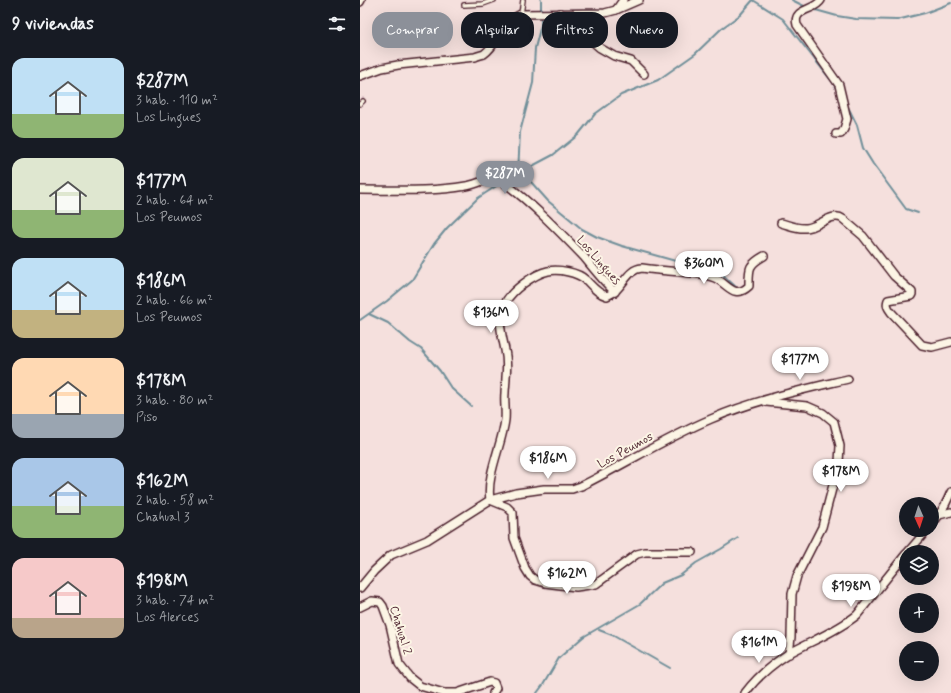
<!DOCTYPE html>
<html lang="es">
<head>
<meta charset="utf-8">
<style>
	:root { --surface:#171b24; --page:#242831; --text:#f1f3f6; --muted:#9ea1a6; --accent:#8c9099 }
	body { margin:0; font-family:Mynerve,sans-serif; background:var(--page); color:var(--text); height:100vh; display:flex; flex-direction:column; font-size:15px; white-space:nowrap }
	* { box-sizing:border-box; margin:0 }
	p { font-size:13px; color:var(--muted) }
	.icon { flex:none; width:22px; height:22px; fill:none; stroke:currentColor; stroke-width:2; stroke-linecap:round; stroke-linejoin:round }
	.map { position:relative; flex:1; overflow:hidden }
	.panel { display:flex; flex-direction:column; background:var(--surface); width:360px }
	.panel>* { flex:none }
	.banner { position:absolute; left:12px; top:12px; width:380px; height:36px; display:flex; gap:8px }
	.needle { width:26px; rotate:177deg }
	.fabs { position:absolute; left:539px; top:497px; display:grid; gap:8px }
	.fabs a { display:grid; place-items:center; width:40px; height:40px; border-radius:50%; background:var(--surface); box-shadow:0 4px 16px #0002; font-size:20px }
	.price { position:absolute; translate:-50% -34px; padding:0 9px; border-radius:14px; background:#fff; color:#222; font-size:13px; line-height:26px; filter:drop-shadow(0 1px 2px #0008) }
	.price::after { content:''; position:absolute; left:50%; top:24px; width:12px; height:9px; margin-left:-6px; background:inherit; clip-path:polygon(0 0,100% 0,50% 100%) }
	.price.current { background:var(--accent); color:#fff }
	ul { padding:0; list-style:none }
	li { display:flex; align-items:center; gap:12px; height:100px; padding:0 12px }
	li span { display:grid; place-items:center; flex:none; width:112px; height:80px; border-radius:12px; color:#555 }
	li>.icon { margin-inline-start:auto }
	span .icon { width:48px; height:48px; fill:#fffc; stroke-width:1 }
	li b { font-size:17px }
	h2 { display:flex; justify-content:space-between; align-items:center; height:48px; padding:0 12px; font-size:17px }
	.chip { padding:0 14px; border-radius:16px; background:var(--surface); box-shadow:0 4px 16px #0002; font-size:14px; line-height:36px }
	.chip.current { background:var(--accent); color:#fff }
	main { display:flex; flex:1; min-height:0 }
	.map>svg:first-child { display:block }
</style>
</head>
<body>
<main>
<section class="panel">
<h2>9 viviendas<svg class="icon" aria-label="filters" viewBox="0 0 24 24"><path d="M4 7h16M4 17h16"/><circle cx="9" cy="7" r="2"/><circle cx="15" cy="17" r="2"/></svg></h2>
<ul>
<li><span style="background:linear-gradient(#bfe0f5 70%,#8fb573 0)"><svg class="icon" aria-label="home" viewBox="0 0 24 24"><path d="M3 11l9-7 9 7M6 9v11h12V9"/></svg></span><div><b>$287M</b><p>3 hab. · 110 m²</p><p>Los Lingues</p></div></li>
<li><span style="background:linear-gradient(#dfe7d0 65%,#8fb573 0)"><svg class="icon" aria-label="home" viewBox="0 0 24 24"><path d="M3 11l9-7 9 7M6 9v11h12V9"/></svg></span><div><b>$177M</b><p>2 hab. · 64 m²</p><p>Los Peumos</p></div></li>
<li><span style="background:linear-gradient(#bfe0f5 65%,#c2b280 0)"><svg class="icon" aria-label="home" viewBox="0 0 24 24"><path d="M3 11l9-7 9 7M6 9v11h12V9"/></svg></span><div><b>$186M</b><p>2 hab. · 66 m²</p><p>Los Peumos</p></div></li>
<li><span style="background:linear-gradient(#ffd9b3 70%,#9aa5b1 0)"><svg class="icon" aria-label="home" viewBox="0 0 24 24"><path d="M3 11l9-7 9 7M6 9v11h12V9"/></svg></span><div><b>$178M</b><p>3 hab. · 80 m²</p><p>Piso</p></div></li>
<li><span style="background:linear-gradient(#a9c7e8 60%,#8fb573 0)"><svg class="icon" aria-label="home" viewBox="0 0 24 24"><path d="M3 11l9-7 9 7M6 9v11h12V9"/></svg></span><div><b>$162M</b><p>2 hab. · 58 m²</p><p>Chahual 3</p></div></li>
<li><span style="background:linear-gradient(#f6c9c9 75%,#b9a48a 0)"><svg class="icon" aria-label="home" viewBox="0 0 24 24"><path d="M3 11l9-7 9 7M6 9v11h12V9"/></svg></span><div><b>$198M</b><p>3 hab. · 74 m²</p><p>Los Alerces</p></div></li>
</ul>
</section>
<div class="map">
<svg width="591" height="693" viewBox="0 0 591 693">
	<rect width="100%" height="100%" fill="#f5e0dd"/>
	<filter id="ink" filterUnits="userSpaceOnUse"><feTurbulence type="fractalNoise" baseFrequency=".025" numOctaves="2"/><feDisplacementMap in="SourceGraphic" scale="8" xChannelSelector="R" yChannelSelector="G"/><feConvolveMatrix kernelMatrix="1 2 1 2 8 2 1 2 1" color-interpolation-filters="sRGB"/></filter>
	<g filter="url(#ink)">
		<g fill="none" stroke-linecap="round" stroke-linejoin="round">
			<g stroke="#708f99" stroke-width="2">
				<polyline points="181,0 181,25 175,48 173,83 160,132 158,174 171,182 188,201 222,229 237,237 262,246 362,274 378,289"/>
				<polyline points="432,0 446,7"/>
				<polyline points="452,9 477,16 496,19 537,20 565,13 591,3"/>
				<polyline points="487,105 497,125 503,148 513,164 546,209 558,213"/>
				<polyline points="144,181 193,155 218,135 235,114 261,95 298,80 335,54 362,28 380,15 393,0 423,19 473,83 478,92"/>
				<polyline points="9,314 28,323 50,342 61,349 80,371 91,388 111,406"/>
				<polyline points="0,320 27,301 52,280 74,244 87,228 118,198 141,183"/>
				<polyline points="239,630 252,635 310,668"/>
				<polyline points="177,693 183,685 199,658 223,637 280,604 302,583 321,575 336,563 361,549 378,538"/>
			</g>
			<defs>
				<g id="service">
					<polyline points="104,5 123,4 134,0"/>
					<polyline points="161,14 163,0"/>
					<polyline points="0,104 3,101"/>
				</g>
				<g id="minor">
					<path d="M461,0C455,11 432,8 437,25L479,85L487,119L484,129L481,134H476"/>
					<polyline points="0,2 1,0"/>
					<polyline points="256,10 263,0"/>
					<polyline points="200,13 240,48 254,56 271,61 284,74"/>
					<path d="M0,76L22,68L38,65L115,57C117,56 121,55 124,54C139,43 142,23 161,14L245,13L256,10L279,0"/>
					<path d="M0,190C35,190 71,192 106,186C119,184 128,176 142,181C172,203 198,230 224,257C234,269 243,281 255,292"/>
					<path d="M421,223C429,225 437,229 446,228C458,228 472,211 483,219L503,236L534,276L552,292V294L551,296L528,300C526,305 528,308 531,312L562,345L572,347L591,342"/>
					<polyline points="406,402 447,406 463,413 474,422 480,446 479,462 462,527 437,576 432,594 431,637 429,654"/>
					<polyline points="579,515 591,512"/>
					<path d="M572,524C581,514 586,504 591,492"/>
					<path d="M332,552H285L277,554L236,584L216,587L185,583L175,580L170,576L165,568L154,538L153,513L147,507L130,500C126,475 142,445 145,420C146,411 144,402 145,393C145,388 146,383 146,377C147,368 147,359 145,350C142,334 136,318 145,303C152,290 174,274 188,271C199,269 217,272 226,280C232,286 238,294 247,296C263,290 266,269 282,268C295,270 308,271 321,272C333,273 344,273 355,278C368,284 374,300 389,286C389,268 388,265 404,256"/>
					<polyline points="548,552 567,530"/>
					<path d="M0,588L14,571L31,555L67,540L130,500L156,493L184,489H212L221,486C265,464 306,438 351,419C395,400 442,390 488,379"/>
					<polyline points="0,607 12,601 20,602 23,606 30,625 39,664 50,678 60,686 84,693 97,693 130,682 134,683 136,688 133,693"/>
					<path d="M385,693C397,677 411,665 428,654C451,641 476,632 497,615L546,554"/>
				</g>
			</defs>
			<use href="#service" stroke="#4a1f2b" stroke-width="6"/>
			<use href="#minor" stroke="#4a1f2b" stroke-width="10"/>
			<use href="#service" stroke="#fcf5e5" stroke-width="3.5"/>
			<use href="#minor" stroke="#fcf5e5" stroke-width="7"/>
		</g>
	</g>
	<g text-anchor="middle" stroke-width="4" stroke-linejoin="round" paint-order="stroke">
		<g font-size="12" fill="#4a1f2b" stroke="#fcf5e5">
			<text transform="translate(239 260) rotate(49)" y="4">Los Lingues</text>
			<text transform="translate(265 450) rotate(-29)" y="4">Los Peumos</text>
			<text transform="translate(41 630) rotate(73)" y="4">Chahual 2</text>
		</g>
	</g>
</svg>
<div class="fabs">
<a><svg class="needle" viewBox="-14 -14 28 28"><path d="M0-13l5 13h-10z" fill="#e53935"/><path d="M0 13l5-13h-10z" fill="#9ea1a6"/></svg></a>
<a><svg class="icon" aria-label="layers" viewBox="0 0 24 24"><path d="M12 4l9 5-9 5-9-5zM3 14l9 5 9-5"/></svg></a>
<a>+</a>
<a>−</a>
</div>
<b class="price current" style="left:145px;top:195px">$287M</b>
<b class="price" style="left:344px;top:285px">$360M</b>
<b class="price" style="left:131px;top:334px">$136M</b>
<b class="price" style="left:440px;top:381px">$177M</b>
<b class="price" style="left:188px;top:480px">$186M</b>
<b class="price" style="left:481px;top:493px">$178M</b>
<b class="price" style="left:207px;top:595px">$162M</b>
<b class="price" style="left:491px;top:608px">$198M</b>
<b class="price" style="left:399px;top:664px">$161M</b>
<div class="banner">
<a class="chip current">Comprar</a>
<a class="chip">Alquilar</a>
<a class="chip">Filtros</a>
<a class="chip">Nuevo</a>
</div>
</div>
</main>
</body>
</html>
